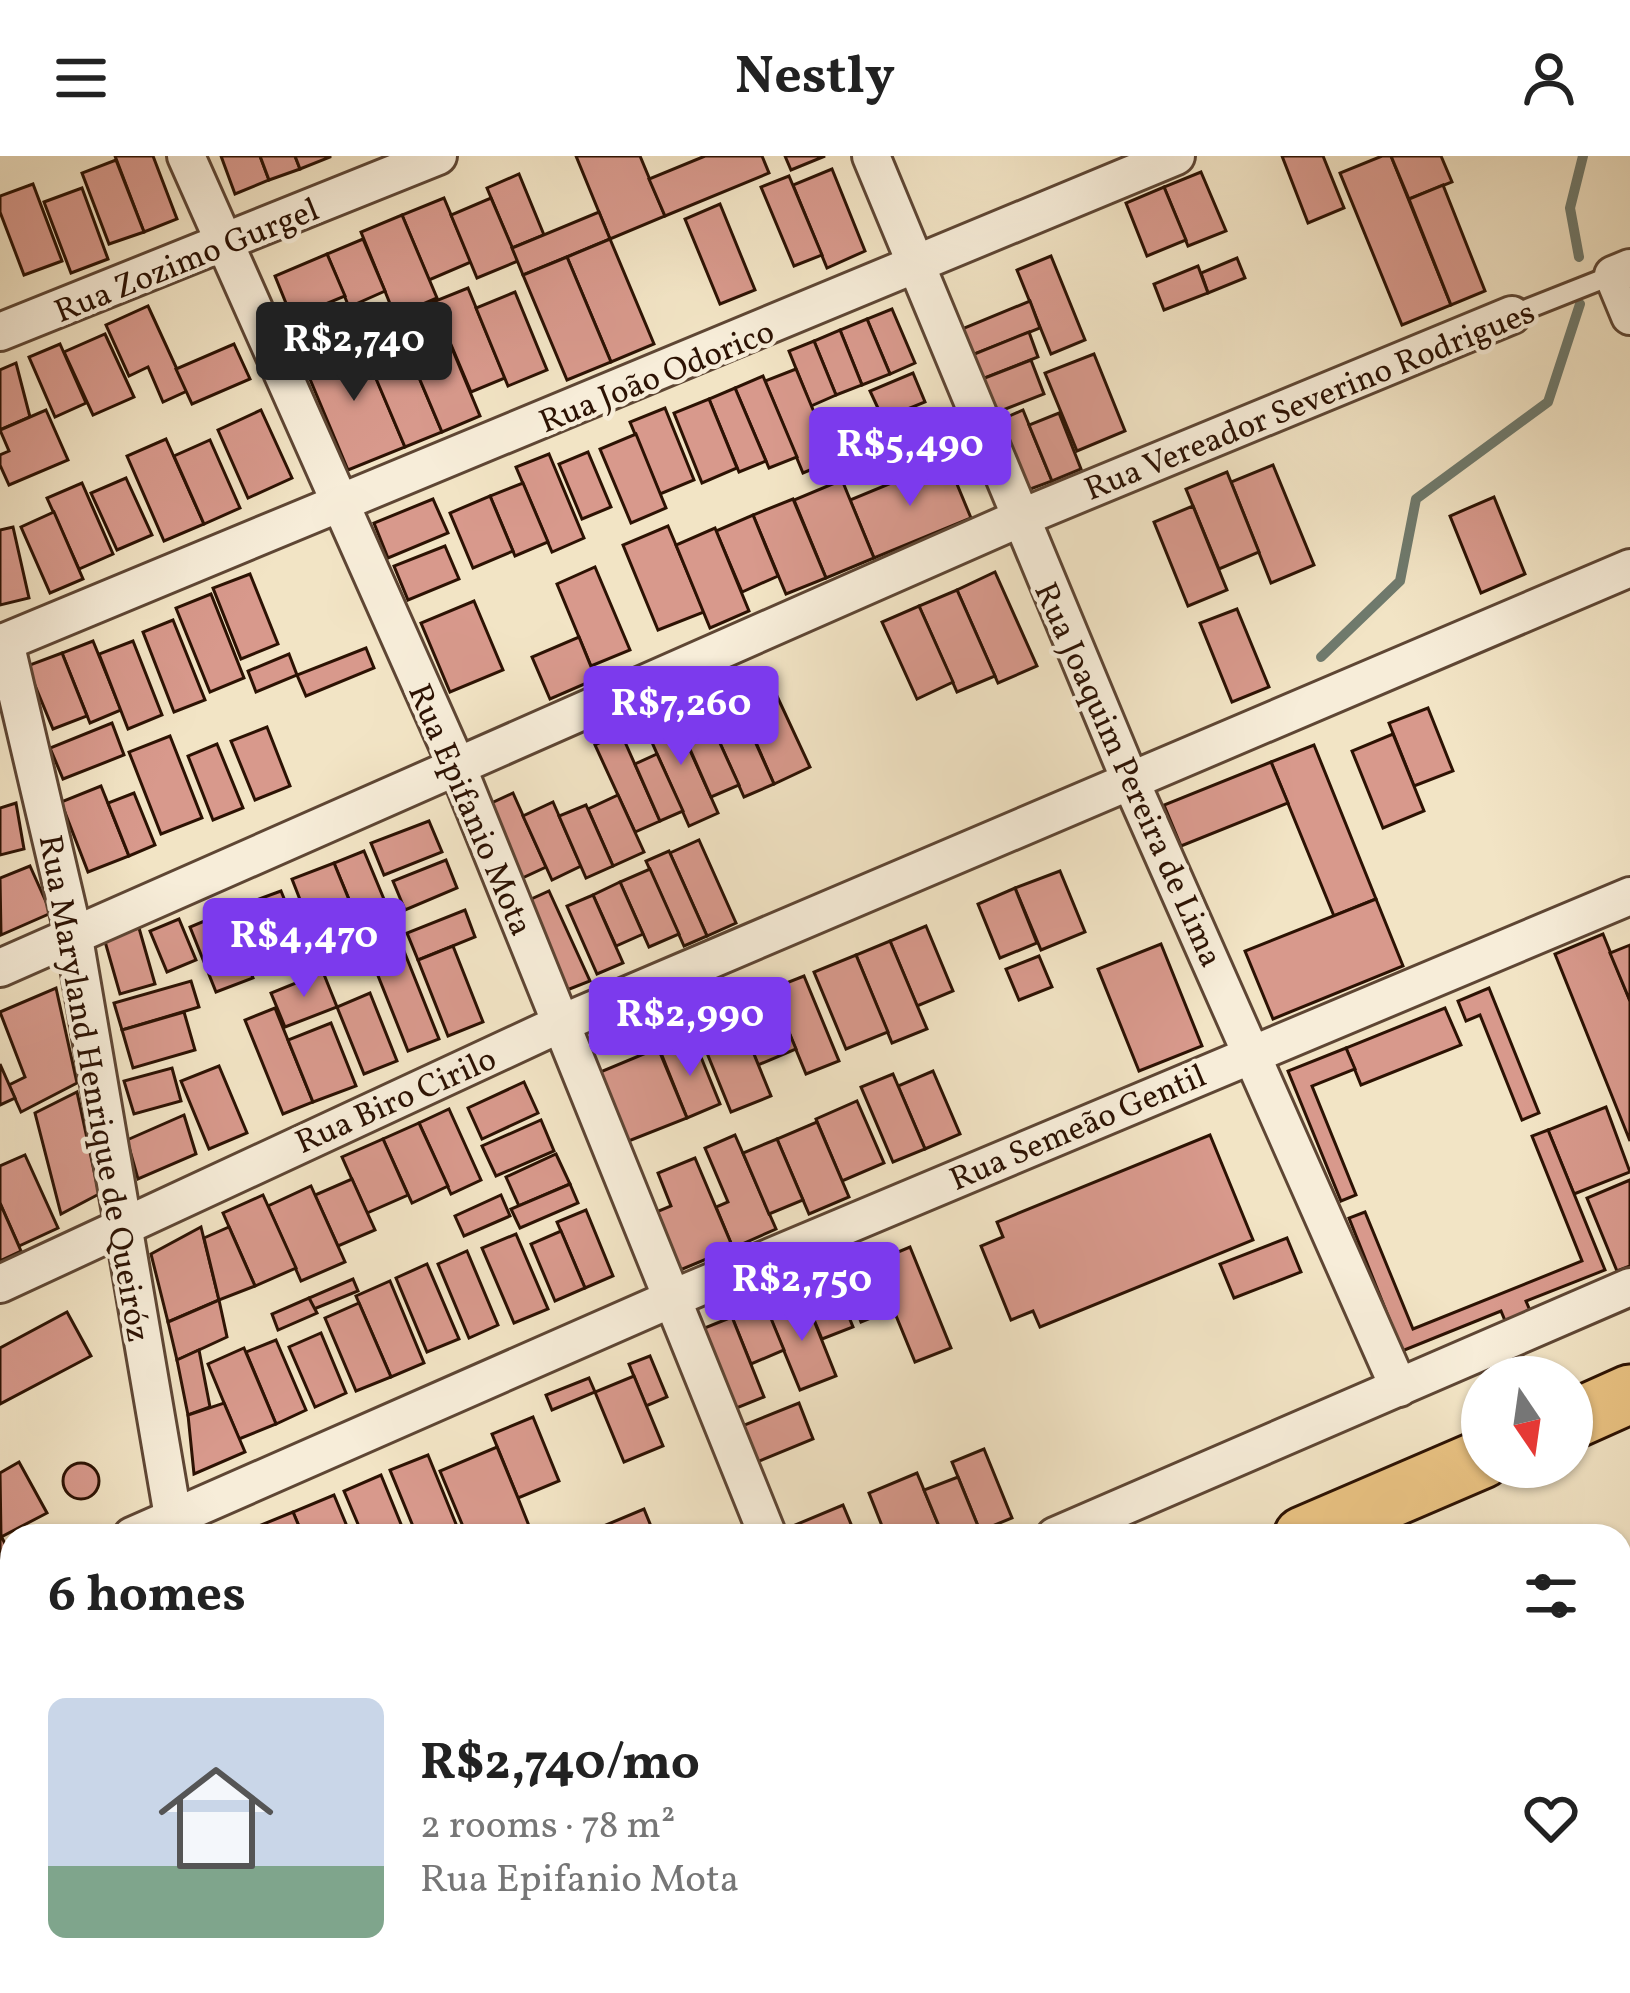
<!DOCTYPE html>
<html lang="en">
<head>
<meta charset="utf-8">
<style>
	:root { --surface:#fff; --page:#f2f2f2; --text:#222; --muted:#767676; --line:#e0e0e0; --accent:#7c3aed }
	body { margin:0; font-family:Vollkorn,serif; background:var(--page); color:var(--text); height:100vh; display:flex; flex-direction:column; font-size:45px; white-space:nowrap }
	* { box-sizing:border-box; margin:0 }
	p { font-size:39px; color:var(--muted) }
	.icon { flex:none; width:66px; height:66px; fill:none; stroke:currentColor; stroke-width:2; stroke-linecap:round; stroke-linejoin:round }
	.map { position:relative; flex:1; overflow:hidden }
	.drawer { position:absolute; left:0px; top:1368px; width:1632px; height:471px; display:flex; flex-direction:column; background:var(--surface); border-radius:36px 36px 0 0; box-shadow:0 3px 9px #0004 }
	.drawer>* { flex:none }
	.needle { width:78px; rotate:167deg }
	.controls { position:absolute; left:1461px; top:1200px; display:grid; gap:24px }
	.controls a { display:grid; place-items:center; width:132px; height:132px; border-radius:50%; background:var(--surface); box-shadow:0 3px 9px #0004; font-size:60px }
	.price { position:absolute; translate:-50% -102px; padding:0 27px; border-radius:12px; background:var(--accent); color:#fff; font-size:39px; line-height:78px; filter:drop-shadow(0 3px 6px #0008) }
	.price::after { content:''; position:absolute; left:50%; top:72px; width:36px; height:27px; margin-left:-18px; background:inherit; clip-path:polygon(0 0,100% 0,50% 100%) }
	.price.current { background:#222; color:#fff }
	ul { padding:0; list-style:none }
	li { display:flex; align-items:center; gap:36px; height:300px; padding:0 48px }
	li+li { border-top:3px solid var(--line) }
	li span { display:grid; place-items:center; flex:none; width:336px; height:240px; border-radius:18px; color:#555 }
	li>.icon { margin-inline-start:auto }
	span .icon { width:144px; height:144px; fill:#fffc; stroke-width:1 }
	li b { font-size:51px }
	h2 { display:flex; justify-content:space-between; align-items:center; height:144px; padding:0 48px; font-size:51px }
	header { display:flex; justify-content:space-between; align-items:center; height:156px; padding:0 48px; background:var(--surface); font-size:54px; font-weight:700 }
	.map>svg:first-child { display:block }
</style>
</head>
<body>
<header><svg class="icon" aria-label="menu" viewBox="0 0 24 24"><path d="M4 6h16M4 12h16M4 18h16"/></svg>Nestly<svg class="icon" aria-label="person" viewBox="0 0 24 24"><circle cx="12" cy="8" r="4"/><path d="M4 21q1-7 8-7t8 7"/></svg></header>
<div class="map">
<svg width="1630" height="1837" viewBox="0 0 1630 1837">
	<rect width="100%" height="100%" fill="#f2e4c5"/>
	<filter id="stains"><feTurbulence type="fractalNoise" baseFrequency=".00167" numOctaves="4"/><feColorMatrix values="0 0 0 0 .2 0 0 0 0 .09 0 0 0 0 .02 0 0 0 .5 -.17"/></filter>
	<radialGradient id="worn" r=".72"><stop offset=".6" stop-color="#630" stop-opacity="0"/><stop offset="1" stop-color="#630" stop-opacity=".3"/></radialGradient>
	<g fill="none" stroke-linecap="round" stroke-linejoin="round">
		<g stroke="#6f7a6d" stroke-width="10">
			<polyline points="1579,101 1570,52 1583,0"/>
			<polyline points="1321,501 1400,425 1416,343 1548,246 1580,148"/>
		</g>
	</g>
	<g fill="#d8998c" stroke="#2c1203" stroke-width="3">
		<polygon points="115,0 153,0 177,63 144,76"/>
		<polygon points="221,0 260,0 269,24 235,38"/>
		<polygon points="260,0 295,0 300,13 269,24"/>
		<polygon points="295,0 330,0 330,1 300,13"/>
		<polygon points="576,0 640,0 665,60 610,83"/>
		<polygon points="705,0 762,0 769,17 665,60 649,23"/>
		<polygon points="785,0 825,0 791,14"/>
		<polygon points="1282,0 1323,0 1344,52 1308,67"/>
		<polygon points="1382,0 1391,0 1451,149 1402,169 1340,17"/>
		<polygon points="1391,0 1441,0 1452,26 1409,43"/>
		<polygon points="116,4 144,76 109,88 82,17"/>
		<polygon points="832,13 865,95 827,112 793,29"/>
		<polygon points="1201,16 1226,75 1188,90 1164,31"/>
		<polygon points="519,18 544,79 512,92 487,32"/>
		<polygon points="789,20 822,99 794,110 761,31"/>
		<polygon points="33,28 62,105 24,119 0,56 0,40"/>
		<polygon points="1443,29 1485,135 1451,149 1409,43"/>
		<polygon points="1164,31 1186,84 1147,100 1126,47"/>
		<polygon points="82,32 108,103 71,117 44,46"/>
		<polygon points="444,42 471,106 429,124 402,59"/>
		<polygon points="491,42 518,105 477,122 451,59"/>
		<polygon points="720,48 755,134 720,148 685,63"/>
		<polygon points="599,56 610,83 523,119 512,92"/>
		<polygon points="402,59 437,142 395,160 361,76"/>
		<polygon points="363,83 385,135 349,151 327,98"/>
		<polygon points="610,83 654,188 611,206 567,101"/>
		<polygon points="327,98 345,140 292,162 275,120"/>
		<polygon points="1051,100 1085,184 1051,198 1017,114"/>
		<polygon points="567,101 611,206 567,224 523,119"/>
		<polygon points="1237,102 1245,122 1208,137 1201,117"/>
		<polygon points="1198,110 1208,137 1164,154 1154,128"/>
		<polygon points="468,132 505,222 471,236 433,146"/>
		<polygon points="515,136 547,214 508,230 476,152"/>
		<polygon points="1030,145 1040,172 967,201 957,175"/>
		<polygon points="148,150 187,235 163,246 148,211 129,220 106,169"/>
		<polygon points="892,153 915,207 890,218 867,163"/>
		<polygon points="867,163 890,218 862,229 840,174"/>
		<polygon points="840,174 862,229 836,239 814,185"/>
		<polygon points="1029,176 1038,201 977,225 967,201"/>
		<polygon points="105,178 134,241 93,259 64,196"/>
		<polygon points="359,181 405,291 348,314 302,204"/>
		<polygon points="403,183 442,276 405,291 366,199"/>
		<polygon points="814,185 836,239 811,250 789,195"/>
		<polygon points="60,188 86,247 55,261 29,201"/>
		<polygon points="234,188 250,223 192,248 176,213"/>
		<polygon points="451,190 480,260 442,276 412,205"/>
		<polygon points="1094,198 1125,275 1077,295 1045,217"/>
		<polygon points="1031,204 1044,238 990,259 977,225"/>
		<polygon points="16,207 30,261 0,274 0,214"/>
		<polygon points="796,213 834,304 803,317 765,225"/>
		<polygon points="913,217 925,246 883,263 870,235"/>
		<polygon points="763,220 797,301 769,312 735,232"/>
		<polygon points="735,232 766,305 739,316 709,243"/>
		<polygon points="709,243 737,312 702,327 674,257"/>
		<polygon points="665,252 694,324 660,338 630,266"/>
		<polygon points="46,254 68,304 9,329 0,309 0,299 9,295 0,274"/>
		<polygon points="261,254 292,322 248,342 218,274"/>
		<polygon points="1023,254 1052,325 1025,335 996,266"/>
		<polygon points="929,256 942,289 873,317 860,285"/>
		<polygon points="1059,257 1081,313 1052,325 1029,269"/>
		<polygon points="636,278 666,352 631,367 600,293"/>
		<polygon points="166,283 204,368 164,385 127,300"/>
		<polygon points="210,284 240,352 204,368 174,300"/>
		<polygon points="588,296 611,351 582,363 559,308"/>
		<polygon points="549,298 584,382 552,396 516,311"/>
		<polygon points="947,304 971,362 874,402 850,344"/>
		<polygon points="1273,309 1314,409 1271,427 1231,326"/>
		<polygon points="1227,316 1259,396 1219,413 1186,333"/>
		<polygon points="126,322 152,379 117,394 91,337"/>
		<polygon points="842,324 874,402 826,422 794,344"/>
		<polygon points="82,327 113,398 79,413 47,342"/>
		<polygon points="523,327 548,386 515,400 490,340"/>
		<polygon points="490,340 513,395 473,412 450,357"/>
		<polygon points="1494,341 1525,418 1481,437 1450,360"/>
		<polygon points="433,343 448,377 388,402 374,367"/>
		<polygon points="793,343 826,422 786,438 753,359"/>
		<polygon points="1193,350 1227,434 1188,450 1154,366"/>
		<polygon points="54,356 83,423 50,437 21,371"/>
		<polygon points="753,359 778,420 742,436 716,375"/>
		<polygon points="668,370 704,456 658,474 623,389"/>
		<polygon points="13,371 29,442 0,449 0,374"/>
		<polygon points="715,372 749,455 710,472 676,389"/>
		<polygon points="445,390 459,423 408,444 394,410"/>
		<polygon points="595,411 630,494 591,510 557,428"/>
		<polygon points="995,416 1037,510 998,527 957,434"/>
		<polygon points="250,418 278,488 241,503 213,432"/>
		<polygon points="957,434 995,520 957,536 919,450"/>
		<polygon points="211,438 244,522 210,536 176,452"/>
		<polygon points="474,445 503,514 450,536 421,467"/>
		<polygon points="919,450 953,526 917,543 882,466"/>
		<polygon points="1237,453 1269,531 1232,546 1200,467"/>
		<polygon points="173,464 205,544 174,556 143,476"/>
		<polygon points="579,481 596,523 550,543 532,501"/>
		<polygon points="93,485 121,554 90,567 62,497"/>
		<polygon points="133,485 162,559 128,573 99,498"/>
		<polygon points="366,492 374,512 306,540 297,519"/>
		<polygon points="62,497 87,560 53,573 27,510"/>
		<polygon points="289,498 297,519 256,536 248,515"/>
		<polygon points="770,525 810,611 774,628 736,541"/>
		<polygon points="729,527 774,628 744,641 699,540"/>
		<polygon points="1428,552 1453,615 1414,630 1389,567"/>
		<polygon points="672,554 718,657 689,670 643,566"/>
		<polygon points="709,563 739,629 711,641 682,575"/>
		<polygon points="112,567 124,599 63,623 50,592"/>
		<polygon points="267,571 290,630 255,644 231,585"/>
		<polygon points="621,577 660,665 635,676 595,589"/>
		<polygon points="1393,578 1424,655 1383,672 1352,595"/>
		<polygon points="170,580 202,662 161,678 129,596"/>
		<polygon points="217,588 243,652 213,664 188,600"/>
		<polygon points="1314,589 1376,743 1334,760 1271,606"/>
		<polygon points="657,598 683,655 660,665 635,608"/>
		<polygon points="1271,606 1288,647 1181,690 1164,649"/>
		<polygon points="101,630 129,700 88,716 61,646"/>
		<polygon points="134,637 155,689 129,700 108,647"/>
		<polygon points="513,637 546,711 518,724 485,650"/>
		<polygon points="618,639 644,696 613,710 588,653"/>
		<polygon points="553,646 581,710 552,724 523,660"/>
		<polygon points="16,647 24,693 0,699 0,652"/>
		<polygon points="586,649 613,710 586,722 559,660"/>
		<polygon points="429,665 442,696 384,719 371,687"/>
		<polygon points="699,684 736,767 707,780 670,697"/>
		<polygon points="364,695 388,753 358,765 334,707"/>
		<polygon points="669,695 707,780 684,790 646,705"/>
		<polygon points="446,704 457,732 405,754 393,725"/>
		<polygon points="334,707 365,783 322,800 292,723"/>
		<polygon points="30,710 51,757 1,779 0,722"/>
		<polygon points="650,713 679,778 649,791 620,726"/>
		<polygon points="1060,715 1085,776 1041,794 1015,732"/>
		<polygon points="620,726 643,778 616,790 593,739"/>
		<polygon points="1015,732 1037,787 1000,802 978,748"/>
		<polygon points="281,735 304,792 274,804 251,746"/>
		<polygon points="549,735 590,825 567,834 527,745"/>
		<polygon points="593,739 623,807 597,818 567,750"/>
		<polygon points="1376,743 1403,810 1273,863 1245,795"/>
		<polygon points="251,746 263,774 238,783 226,756"/>
		<polygon points="465,754 475,781 418,804 407,777"/>
		<polygon points="226,756 253,822 216,836 190,771"/>
		<polygon points="179,763 196,804 167,816 150,775"/>
		<polygon points="926,770 953,835 917,850 890,785"/>
		<polygon points="139,772 155,828 120,838 104,782"/>
		<polygon points="1603,778 1630,845 1630,985 1555,798"/>
		<polygon points="400,785 439,883 408,895 369,797"/>
		<polygon points="890,785 927,873 892,887 856,799"/>
		<polygon points="1161,788 1202,890 1139,915 1098,813"/>
		<polygon points="1630,789 1630,845 1610,797"/>
		<polygon points="453,790 483,866 448,880 418,804"/>
		<polygon points="856,799 888,876 846,893 814,816"/>
		<polygon points="1039,800 1052,831 1019,844 1006,813"/>
		<polygon points="323,816 337,851 285,871 271,837"/>
		<polygon points="804,820 839,905 806,918 771,833"/>
		<polygon points="191,825 199,851 122,874 114,847"/>
		<polygon points="56,832 77,927 21,956 9,929 25,921 0,856"/>
		<polygon points="1489,832 1539,957 1522,964 1480,859 1466,865 1458,845"/>
		<polygon points="771,833 796,893 758,909 734,849"/>
		<polygon points="370,837 397,905 364,918 337,851"/>
		<polygon points="734,849 771,940 731,956 694,865"/>
		<polygon points="275,852 313,946 283,958 245,864"/>
		<polygon points="1445,852 1461,889 1361,929 1346,892"/>
		<polygon points="184,856 195,894 133,912 122,874"/>
		<polygon points="331,867 356,930 313,946 288,884"/>
		<polygon points="694,884 720,948 687,962 661,897"/>
		<polygon points="658,892 687,962 621,988 593,919"/>
		<polygon points="1346,892 1355,913 1312,930 1356,1039 1341,1045 1288,915"/>
		<polygon points="0,908 15,942 0,949"/>
		<polygon points="219,910 247,977 209,993 181,925"/>
		<polygon points="172,912 181,945 134,958 124,925"/>
		<polygon points="933,915 960,978 925,993 898,930"/>
		<polygon points="893,918 925,993 893,1006 861,931"/>
		<polygon points="524,926 538,957 482,983 468,952"/>
		<polygon points="77,936 99,1038 61,1058 35,957"/>
		<polygon points="857,945 884,1007 842,1025 816,963"/>
		<polygon points="1606,951 1630,1016 1574,1038 1548,974"/>
		<polygon points="449,953 481,1024 451,1038 419,967"/>
		<polygon points="184,959 196,998 138,1023 127,984"/>
		<polygon points="541,964 554,995 496,1020 482,990"/>
		<polygon points="817,966 849,1041 809,1058 777,983"/>
		<polygon points="419,967 448,1030 412,1047 383,983"/>
		<polygon points="1548,974 1605,1114 1526,1145 1531,1157 1506,1167 1501,1155 1402,1195 1349,1062 1365,1056 1413,1173 1582,1105 1532,980"/>
		<polygon points="735,979 776,1073 733,1092 716,1051 728,1046 705,992"/>
		<polygon points="1210,979 1253,1084 1040,1171 1033,1155 1011,1164 981,1090 1003,1081 997,1066"/>
		<polygon points="383,983 408,1039 367,1057 342,1001"/>
		<polygon points="777,983 803,1044 769,1058 743,997"/>
		<polygon points="556,998 570,1028 519,1050 506,1021"/>
		<polygon points="25,999 58,1072 19,1090 0,1047 0,1010"/>
		<polygon points="695,1002 733,1092 673,1117 649,1059 671,1050 658,1017"/>
		<polygon points="352,1023 375,1074 338,1090 315,1039"/>
		<polygon points="1630,1024 1630,1110 1617,1115 1587,1042"/>
		<polygon points="570,1028 578,1047 520,1072 511,1053"/>
		<polygon points="311,1030 345,1106 301,1125 268,1050"/>
		<polygon points="263,1039 296,1112 255,1130 223,1057"/>
		<polygon points="501,1039 510,1060 464,1080 455,1060"/>
		<polygon points="0,1047 21,1095 0,1105"/>
		<polygon points="586,1054 613,1120 585,1132 557,1066"/>
		<polygon points="201,1071 219,1144 168,1166 151,1098"/>
		<polygon points="229,1071 255,1130 219,1144 204,1082"/>
		<polygon points="561,1075 585,1132 555,1145 531,1088"/>
		<polygon points="516,1078 548,1153 514,1167 482,1092"/>
		<polygon points="1287,1082 1301,1116 1234,1142 1220,1108"/>
		<polygon points="910,1091 951,1192 915,1206 874,1106"/>
		<polygon points="467,1095 498,1169 469,1182 438,1108"/>
		<polygon points="872,1103 893,1153 861,1166 841,1115"/>
		<polygon points="427,1108 459,1183 427,1196 396,1122"/>
		<polygon points="353,1123 358,1135 314,1153 309,1142"/>
		<polygon points="390,1125 424,1207 391,1221 356,1140"/>
		<polygon points="836,1129 853,1171 822,1183 805,1142"/>
		<polygon points="309,1142 317,1157 278,1174 272,1158"/>
		<polygon points="805,1142 836,1220 800,1234 768,1156"/>
		<polygon points="219,1144 227,1181 177,1204 168,1166"/>
		<polygon points="359,1147 391,1221 356,1235 325,1162"/>
		<polygon points="765,1148 784,1194 751,1208 732,1161"/>
		<polygon points="67,1156 91,1200 0,1248 0,1192"/>
		<polygon points="732,1161 764,1241 729,1255 697,1175"/>
		<polygon points="321,1177 346,1237 315,1251 289,1191"/>
		<polygon points="276,1184 306,1254 276,1268 246,1196"/>
		<polygon points="244,1192 276,1268 239,1283 208,1208"/>
		<polygon points="199,1194 210,1251 188,1259 177,1204"/>
		<polygon points="650,1200 667,1241 646,1250 629,1208"/>
		<polygon points="634,1220 663,1290 624,1306 595,1236"/>
		<polygon points="589,1222 595,1236 552,1254 546,1239"/>
		<polygon points="224,1247 245,1296 194,1318 188,1259"/>
		<polygon points="799,1247 813,1283 752,1308 737,1272"/>
		<polygon points="533,1261 559,1325 518,1342 492,1278"/>
		<polygon points="497,1291 518,1342 533,1380 467,1380 440,1315"/>
		<polygon points="984,1293 1012,1362 980,1375 952,1306"/>
		<polygon points="428,1299 458,1373 440,1380 417,1380 390,1314"/>
		<polygon points="19,1306 47,1357 1,1381 0,1317"/>
		<circle cx="81" cy="1325" r="18"/>
		<polygon points="917,1317 943,1380 886,1380 869,1337"/>
		<polygon points="381,1319 405,1378 401,1380 363,1380 344,1335"/>
		<polygon points="958,1321 980,1375 943,1380 924,1334"/>
		<polygon points="334,1339 351,1380 303,1380 293,1356"/>
		<polygon points="843,1349 856,1380 792,1380 788,1372"/>
		<polygon points="644,1353 655,1380 597,1380 594,1374"/>
		<polygon points="293,1356 303,1380 246,1380 244,1376"/>
		<polygon points="0,1378 12,1401 12,1409 0,1416"/>
		<polygon points="12,1489 12,1527 0,1505 0,1495"/>
		<polygon points="0,1505 12,1527 12,1590 0,1567"/>
		<polygon points="0,1567 12,1590 12,1599 0,1605"/>
		<polygon points="12,1599 12,1728 7,1731 0,1717 0,1605"/>
		<polygon points="0,1717 12,1739 0,1750"/>
		<polygon points="1104,1827 1121,1827 1126,1837 1081,1837"/>
	</g>
	<g fill="none" stroke-linecap="round" stroke-linejoin="round">
		<defs>
			<polyline id="lane" points="1512,159 1613,119"/>
			<g id="street">
				<polyline points="186,0 457,610 768,1380"/>
				<polyline points="871,0 1130,624 1399,1232"/>
				<polyline points="1630,112 1613,119 1630,160"/>
				<polyline points="0,176 438,0"/>
				<polyline points="5,486 73,776 176,1378"/>
				<polyline points="0,488 1176,0"/>
				<polyline points="0,812 1018,363 1512,159"/>
				<polyline points="0,1128 562,867 1630,412"/>
				<polyline points="132,1380 671,1143 1630,740"/>
				<polyline points="1055,1380 1630,1131"/>
				<polyline points="0,1449 12,1443"/>
				<polyline points="0,1775 12,1768"/>
			</g>
			<g id="primary">
				<polyline points="1572,1264 1630,1238"/>
				<polyline points="1303,1380 1482,1303"/>
				<polyline points="256,1837 278,1827"/>
			</g>
		</defs>
		<use href="#lane" stroke="#5e4634" stroke-width="24"/>
		<use href="#street" stroke="#5e4634" stroke-width="42"/>
		<use href="#primary" stroke="#2c1203" stroke-width="63"/>
		<g stroke="#2c1203" stroke-width="6" stroke-dasharray="3 6" stroke-linecap="butt">
			<polyline points="1620,1802 1630,1797"/>
			<polyline points="1191,1827 1195,1837"/>
			<polyline points="1542,1837 1564,1827"/>
		</g>
		<use href="#lane" stroke="#f7edd9" stroke-width="18"/>
		<use href="#street" stroke="#f7edd9" stroke-width="36"/>
		<use href="#primary" stroke="#e9c282" stroke-width="57"/>
	</g>
	<g text-anchor="middle" stroke-width="9" stroke-linejoin="round" paint-order="stroke">
		<g font-size="33" fill="#2c1203" stroke="#f7edd9">
			<text transform="translate(186 103) rotate(-22)" y="12">Rua Zozimo Gurgel</text>
			<text transform="translate(656 219) rotate(-22)" y="12">Rua João Odorico</text>
			<text transform="translate(1309 243) rotate(-22)" y="12">Rua Vereador Severino Rodrigues</text>
			<text transform="translate(1130 618) rotate(66)" y="12">Rua Joaquim Pereira de Lima</text>
			<text transform="translate(472 653) rotate(67)" y="12">Rua Epifanio Mota</text>
			<text transform="translate(96 932) rotate(80)" y="12">Rua Maryland Henrique de Queiróz</text>
			<text transform="translate(395 943) rotate(-24)" y="12">Rua Biro Cirilo</text>
			<text transform="translate(1077 970) rotate(-23)" y="12">Rua Semeão Gentil</text>
		</g>
	</g>
	<rect width="100%" height="100%" filter="url(#stains)"/>
	<rect width="100%" height="100%" fill="url(#worn)"/>
</svg>
<div class="controls">
<a><svg class="needle" viewBox="-14 -14 28 28"><path d="M0-13l5 13h-10z" fill="#e53935"/><path d="M0 13l5-13h-10z" fill="#767676"/></svg></a>
</div>
<b class="price current" style="left:354px;top:248px">R$2,740</b>
<b class="price" style="left:910px;top:353px">R$5,490</b>
<b class="price" style="left:681px;top:612px">R$7,260</b>
<b class="price" style="left:304px;top:844px">R$4,470</b>
<b class="price" style="left:690px;top:923px">R$2,990</b>
<b class="price" style="left:802px;top:1188px">R$2,750</b>
<section class="drawer">
<h2>6 homes<svg class="icon" aria-label="filters" viewBox="0 0 24 24"><path d="M4 7h16M4 17h16"/><circle cx="9" cy="7" r="2"/><circle cx="15" cy="17" r="2"/></svg></h2>
<ul>
<li><span style="background:linear-gradient(#c9d6e8 70%,#7fa58c 0)"><svg class="icon" aria-label="home" viewBox="0 0 24 24"><path d="M3 11l9-7 9 7M6 9v11h12V9"/></svg></span><div><b>R$2,740/mo</b><p>2 rooms · 78 m²</p><p>Rua Epifanio Mota</p></div><svg class="icon" aria-label="heart" viewBox="0 0 24 24"><path d="M12 20l-8-8c-3-5 5-10 8-4 3-6 11-1 8 4z"/></svg></li>
</ul>
</section>
</div>
</body>
</html>
